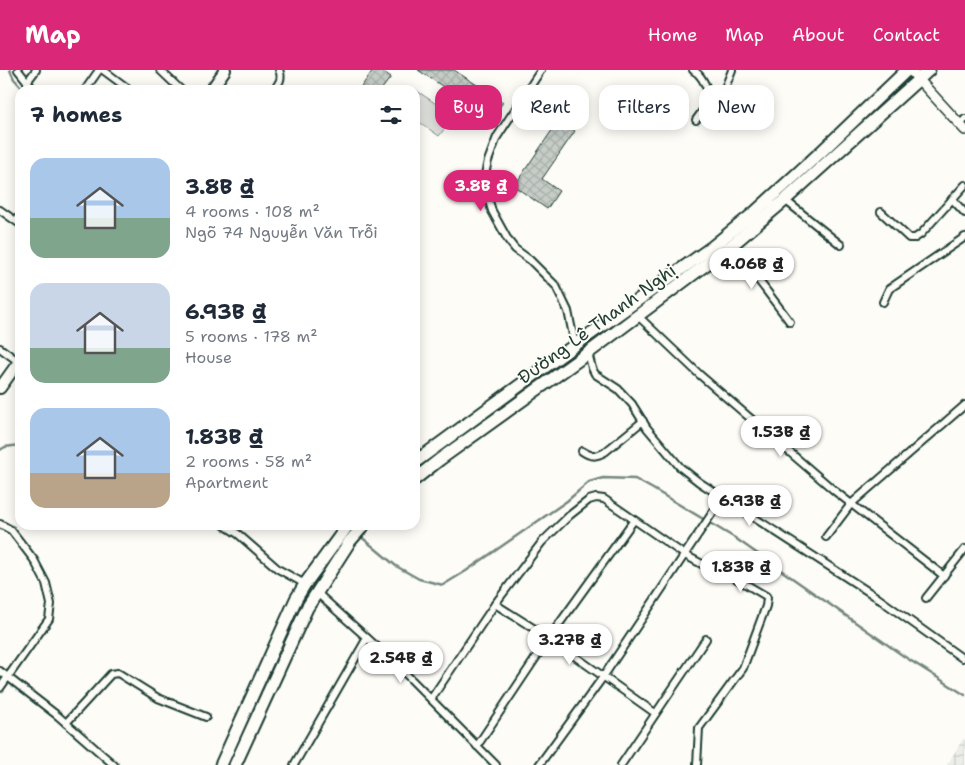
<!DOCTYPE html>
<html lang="en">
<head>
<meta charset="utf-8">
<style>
	:root { --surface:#fff; --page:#f6f6f7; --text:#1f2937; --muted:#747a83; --accent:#db2777 }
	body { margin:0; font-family:"Shantell Sans",sans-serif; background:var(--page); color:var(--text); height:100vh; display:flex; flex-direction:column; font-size:19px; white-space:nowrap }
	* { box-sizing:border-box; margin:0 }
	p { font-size:16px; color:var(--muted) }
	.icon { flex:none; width:28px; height:28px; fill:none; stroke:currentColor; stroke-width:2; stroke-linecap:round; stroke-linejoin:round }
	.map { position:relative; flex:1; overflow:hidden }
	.sheet { position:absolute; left:15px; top:15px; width:405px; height:445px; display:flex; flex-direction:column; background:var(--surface); border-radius:15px; box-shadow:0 2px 12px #0003 }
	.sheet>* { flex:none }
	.banner { position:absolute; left:435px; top:15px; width:455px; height:45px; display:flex; gap:10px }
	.price { position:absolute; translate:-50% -42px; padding:0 11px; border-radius:18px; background:#fff; color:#222; font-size:16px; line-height:32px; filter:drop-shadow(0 1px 2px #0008) }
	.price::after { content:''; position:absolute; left:50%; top:30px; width:15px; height:11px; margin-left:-8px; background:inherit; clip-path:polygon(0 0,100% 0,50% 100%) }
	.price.selected { background:var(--accent); color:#fff }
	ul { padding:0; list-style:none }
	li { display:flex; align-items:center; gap:15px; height:125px; padding:0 15px }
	li span { display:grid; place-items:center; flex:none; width:140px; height:100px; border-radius:15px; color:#555 }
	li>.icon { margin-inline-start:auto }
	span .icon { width:60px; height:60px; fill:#fffc; stroke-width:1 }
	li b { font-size:21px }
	h2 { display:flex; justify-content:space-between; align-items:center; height:60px; padding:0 15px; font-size:21px }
	.pill { padding:0 18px; border-radius:15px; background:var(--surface); box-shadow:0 2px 12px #0003; font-size:18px; line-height:45px }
	.pill.selected { background:var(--accent); color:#fff }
	header { display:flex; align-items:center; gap:30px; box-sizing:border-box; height:70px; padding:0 25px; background:var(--accent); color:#fff }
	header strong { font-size:24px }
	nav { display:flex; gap:28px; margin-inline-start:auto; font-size:18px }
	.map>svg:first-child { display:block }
</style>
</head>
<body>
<header>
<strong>Map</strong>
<nav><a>Home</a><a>Map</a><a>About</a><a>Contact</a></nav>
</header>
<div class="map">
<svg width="965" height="695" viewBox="0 0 965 695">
	<defs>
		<pattern id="industrial-grid" width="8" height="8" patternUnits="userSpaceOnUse" patternTransform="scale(1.25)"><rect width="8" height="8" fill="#eceee9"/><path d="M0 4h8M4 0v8" fill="none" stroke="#cacdc8"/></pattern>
		<pattern id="building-cross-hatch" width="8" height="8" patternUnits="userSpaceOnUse" patternTransform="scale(1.25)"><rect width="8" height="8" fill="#c6cdc7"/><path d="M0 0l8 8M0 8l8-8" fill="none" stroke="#aab1ac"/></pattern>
	</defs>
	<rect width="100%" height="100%" fill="#fdfcf7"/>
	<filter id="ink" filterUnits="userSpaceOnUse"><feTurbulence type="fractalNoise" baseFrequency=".02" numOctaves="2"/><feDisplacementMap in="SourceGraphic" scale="10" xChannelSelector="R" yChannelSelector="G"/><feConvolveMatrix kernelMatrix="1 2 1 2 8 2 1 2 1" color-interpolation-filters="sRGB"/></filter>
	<g filter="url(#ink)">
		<polygon fill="url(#industrial-grid)" points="963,669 965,670 965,695 947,695"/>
		<polygon fill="#dde0db" stroke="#7e8e88" points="417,21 454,46 439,66 415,49 415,24"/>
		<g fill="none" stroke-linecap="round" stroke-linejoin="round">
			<g stroke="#75877f" stroke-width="2.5">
				<polyline points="10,0 14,9 24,20"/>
				<polyline points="0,380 5,377 20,375"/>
				<polyline points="359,465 396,496 419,509 443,515 466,501 567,431 589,412 603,408 635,409 653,419 735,468 905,587 965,625"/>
			</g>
		</g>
		<g fill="url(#building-cross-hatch)" stroke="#1f3d34">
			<polygon points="373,0 381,0 391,7 381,20 359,20"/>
			<polygon points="418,0 454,0 503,32 492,49"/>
			<polygon points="559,50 575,61 542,109 559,121 547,139 514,116"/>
		</g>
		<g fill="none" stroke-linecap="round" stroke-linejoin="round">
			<defs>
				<g id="street">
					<polyline points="18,0 34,20"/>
					<polyline points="103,0 130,20"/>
					<polyline points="160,0 181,20"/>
					<polyline points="541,0 497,67 488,91 485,104 487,124 492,141 508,170 515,179 530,190 556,216 568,241 575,275"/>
					<path d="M693,0C695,2 698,3 699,5C706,12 707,23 714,30H716L725,18L732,0"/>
					<polyline points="27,12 36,0"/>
					<polyline points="85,20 99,0"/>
					<path d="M274,20C279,13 283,8 279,0"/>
					<polyline points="696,50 711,29"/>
					<polyline points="960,55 965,49"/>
					<polyline points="952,129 965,143"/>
					<polyline points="785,130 841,175"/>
					<polyline points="0,140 20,154"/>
					<polyline points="881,142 909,168 915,168 921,164 965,115"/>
					<polyline points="732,175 790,252"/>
					<polyline points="883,232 889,219 965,167"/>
					<polyline points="638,246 700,305 836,422 944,506"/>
					<polyline points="0,278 19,292"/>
					<polyline points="588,283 592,298 595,304 618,319 632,334 647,358 680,397 699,412 875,526 962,588"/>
					<polyline points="415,379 420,388"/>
					<path d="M582,381C591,387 596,387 605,382L643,351"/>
					<polyline points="0,454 11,460 34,490 46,513 51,534 49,549 0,618"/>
					<polyline points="224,455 238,464 278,499 305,514"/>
					<polyline points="826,467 851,434 965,335"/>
					<polyline points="316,522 395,593 496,695"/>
					<polyline points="926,528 965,479"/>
					<polyline points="495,534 549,568 655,643"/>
					<polyline points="0,601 58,646 114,695"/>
					<polyline points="431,629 495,534 542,472 570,445 589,430 596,428 604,429 685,485 713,500 730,505 766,526 767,528 766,536 743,598 699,658 697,695"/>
					<polyline points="66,653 111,604 118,603 158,628 206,647"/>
					<polyline points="477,676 549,568 634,450"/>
					<polyline points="294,695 367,568"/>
					<polyline points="539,695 603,607 723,427"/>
					<polyline points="621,695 706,569"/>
				</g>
				<polyline id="secondary" points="910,0 965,60"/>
				<g id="primary">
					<polyline points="211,20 225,0"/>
					<polyline points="0,318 20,290"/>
				</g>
				<g id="highway">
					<polyline points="415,392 575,275 712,177 754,143 822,81 907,0"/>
					<polyline points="415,409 439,390 588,283 732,175 785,130 929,0"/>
					<polyline points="221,695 296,529 305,514 348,455"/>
					<polyline points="235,695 307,538 350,471 364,455"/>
				</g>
			</defs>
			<use href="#street" stroke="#1f3d34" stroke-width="10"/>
			<use href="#secondary" stroke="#1f3d34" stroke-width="12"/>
			<use href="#primary" stroke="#1f3d34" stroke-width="14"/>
			<use href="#highway" stroke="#1f3d34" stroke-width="15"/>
			<use href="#street" stroke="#fdfcf7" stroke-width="6"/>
			<use href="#secondary" stroke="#fdfcf7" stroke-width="9"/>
			<use href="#primary" stroke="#fdfcf7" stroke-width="10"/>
			<use href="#highway" stroke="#fdfcf7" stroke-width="11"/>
		</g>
	</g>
	<g text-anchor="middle" stroke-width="4" stroke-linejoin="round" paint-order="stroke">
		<g font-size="18" fill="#1f3d34" stroke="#fdfcf7">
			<text transform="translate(597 254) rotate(-36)" y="6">Đường Lê Thanh Nghị</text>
		</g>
	</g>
</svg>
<b class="price selected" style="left:481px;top:142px">3.8B ₫</b>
<b class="price" style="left:752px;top:220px">4.06B ₫</b>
<b class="price" style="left:781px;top:388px">1.53B ₫</b>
<b class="price" style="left:750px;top:457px">6.93B ₫</b>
<b class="price" style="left:741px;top:523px">1.83B ₫</b>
<b class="price" style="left:570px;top:596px">3.27B ₫</b>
<b class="price" style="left:401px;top:614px">2.54B ₫</b>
<div class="banner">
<a class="pill selected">Buy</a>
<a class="pill">Rent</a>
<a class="pill">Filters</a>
<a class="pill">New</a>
</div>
<section class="sheet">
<h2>7 homes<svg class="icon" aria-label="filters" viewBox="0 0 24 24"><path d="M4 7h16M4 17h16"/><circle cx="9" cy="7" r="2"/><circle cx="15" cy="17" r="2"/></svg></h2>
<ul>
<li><span style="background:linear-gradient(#a9c7e8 60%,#7fa58c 0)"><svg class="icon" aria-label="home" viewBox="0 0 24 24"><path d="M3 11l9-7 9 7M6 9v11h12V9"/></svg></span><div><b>3.8B ₫</b><p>4 rooms · 108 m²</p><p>Ngõ 74 Nguyễn Văn Trỗi</p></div></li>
<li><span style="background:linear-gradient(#c9d6e8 65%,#7fa58c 0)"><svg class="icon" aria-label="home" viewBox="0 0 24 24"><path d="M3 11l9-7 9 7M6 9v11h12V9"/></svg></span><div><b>6.93B ₫</b><p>5 rooms · 178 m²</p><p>House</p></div></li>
<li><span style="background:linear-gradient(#a9c7e8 65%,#b9a48a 0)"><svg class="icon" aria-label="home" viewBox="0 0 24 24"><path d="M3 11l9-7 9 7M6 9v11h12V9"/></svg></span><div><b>1.83B ₫</b><p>2 rooms · 58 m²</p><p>Apartment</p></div></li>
</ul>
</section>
</div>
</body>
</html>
